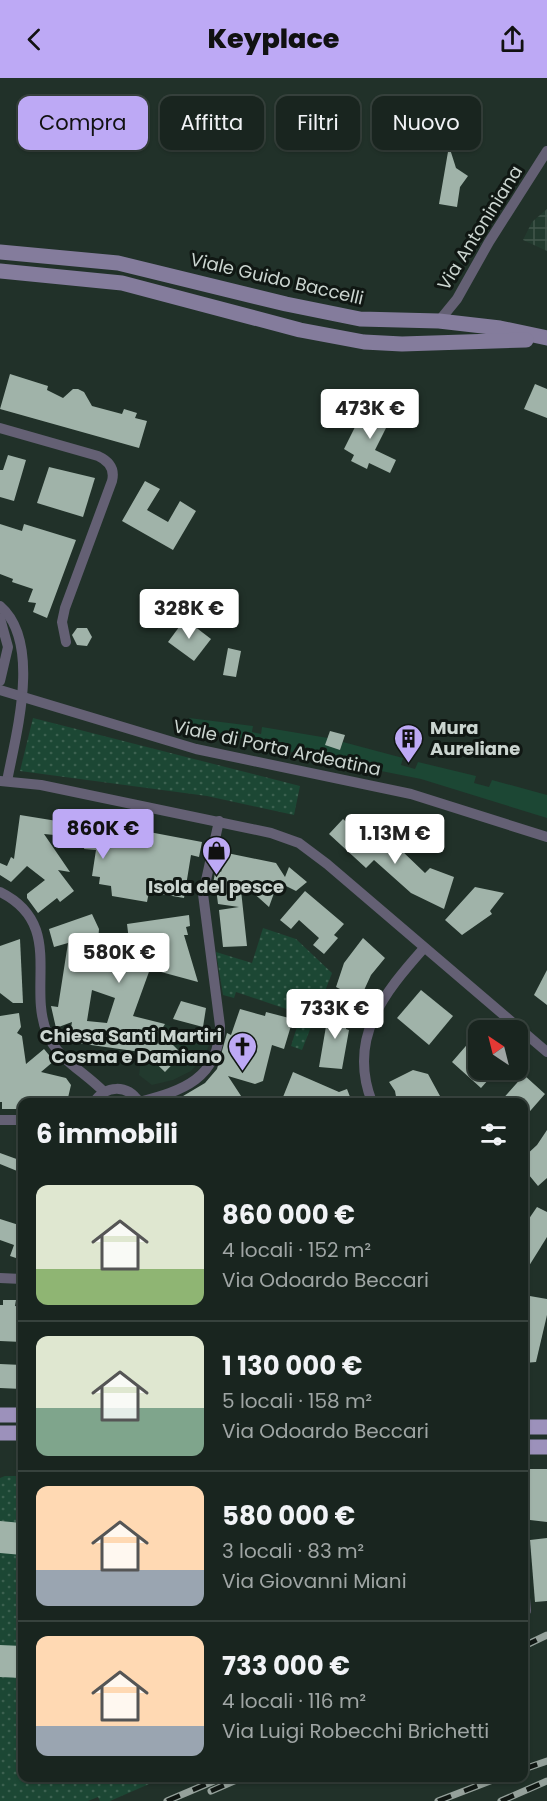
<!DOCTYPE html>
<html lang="it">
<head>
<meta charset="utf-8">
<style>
	:root { --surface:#19251f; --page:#26312c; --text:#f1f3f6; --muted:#9fa5a4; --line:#37423d; --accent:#bda9f5 }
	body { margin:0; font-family:Poppins,sans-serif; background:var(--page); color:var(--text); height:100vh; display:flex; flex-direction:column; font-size:22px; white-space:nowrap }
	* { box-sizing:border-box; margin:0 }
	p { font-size:20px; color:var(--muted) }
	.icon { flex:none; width:33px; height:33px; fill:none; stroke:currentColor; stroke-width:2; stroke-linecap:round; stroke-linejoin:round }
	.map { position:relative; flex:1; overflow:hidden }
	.drawer { position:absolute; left:18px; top:1020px; width:510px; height:684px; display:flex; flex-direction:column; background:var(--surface); border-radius:12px; box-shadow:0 2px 4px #0004,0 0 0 2px var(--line) }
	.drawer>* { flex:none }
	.banner { position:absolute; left:18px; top:18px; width:512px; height:54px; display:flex; gap:12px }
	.needle { width:39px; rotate:325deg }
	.buttons { position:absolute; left:468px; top:942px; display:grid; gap:12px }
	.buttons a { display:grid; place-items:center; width:60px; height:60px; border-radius:12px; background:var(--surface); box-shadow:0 2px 4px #0004,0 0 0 2px var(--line); font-size:30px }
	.price { position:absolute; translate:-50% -51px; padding:0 14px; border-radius:6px; background:#fff; color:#222; font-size:20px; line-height:39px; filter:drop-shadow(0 2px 3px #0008) }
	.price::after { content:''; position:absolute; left:50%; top:36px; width:18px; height:14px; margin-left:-9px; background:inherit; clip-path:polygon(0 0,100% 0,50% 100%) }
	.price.selected { background:var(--accent); color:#111 }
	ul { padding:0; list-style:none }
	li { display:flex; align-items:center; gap:18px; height:150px; padding:0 18px }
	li+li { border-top:2px solid var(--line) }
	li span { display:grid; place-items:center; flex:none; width:168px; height:120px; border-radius:12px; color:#555 }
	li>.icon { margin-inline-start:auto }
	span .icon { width:72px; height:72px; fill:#fffc; stroke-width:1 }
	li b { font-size:26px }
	h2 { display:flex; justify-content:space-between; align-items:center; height:72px; padding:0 18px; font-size:26px }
	.tag { padding:0 21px; border-radius:12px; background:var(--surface); box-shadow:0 2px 4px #0004,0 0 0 2px var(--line); font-size:21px; line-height:54px }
	.tag.selected { background:var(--accent); color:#111 }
	header { display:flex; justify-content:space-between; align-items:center; height:78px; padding:0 18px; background:var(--accent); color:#111; font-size:27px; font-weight:800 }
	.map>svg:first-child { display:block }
</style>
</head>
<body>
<header><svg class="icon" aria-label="back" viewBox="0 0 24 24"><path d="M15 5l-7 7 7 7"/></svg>Keyplace<svg class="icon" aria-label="share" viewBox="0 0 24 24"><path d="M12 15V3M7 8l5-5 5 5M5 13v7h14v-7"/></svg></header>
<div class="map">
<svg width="547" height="1723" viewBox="0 0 547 1723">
	<defs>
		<pattern id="industrial-grid" width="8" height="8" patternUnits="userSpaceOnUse" patternTransform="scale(1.5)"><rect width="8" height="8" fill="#223a2e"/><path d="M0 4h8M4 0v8" fill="none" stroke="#41564b"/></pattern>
		<pattern id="park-dots" width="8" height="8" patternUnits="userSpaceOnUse" patternTransform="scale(1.5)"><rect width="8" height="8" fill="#1c4734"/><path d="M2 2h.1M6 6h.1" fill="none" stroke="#3c6150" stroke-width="1.8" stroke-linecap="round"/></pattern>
	</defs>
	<rect width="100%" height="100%" fill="#213129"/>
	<polygon fill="#223a2e" points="165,946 210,964 205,978 191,993 173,1002 152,1007 139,997 142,972 157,961"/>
	<polygon fill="url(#industrial-grid)" points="547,131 547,173 523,162 532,144"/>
	<polygon fill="#1c4734" points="189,640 253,648 252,654 261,656 262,649 328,660 340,672 343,664 403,680 401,687 415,691 418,684 476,698 474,705 489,709 492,702 547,717 547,740 421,701 311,679 187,646"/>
	<g fill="url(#park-dots)">
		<polygon points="33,640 300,708 294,737 207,718 20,693"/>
		<polygon points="263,850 296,861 332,895 302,972 291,968 301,936 236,914 234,920 223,917 216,874 252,885"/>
		<polygon points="5,1398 22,1398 22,1700 163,1700 110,1723 100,1723 98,1719 88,1723 0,1723 0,1400"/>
	</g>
	<g fill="#a0b3a9" fill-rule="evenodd">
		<polygon points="449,68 456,90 468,98 460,109 457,129 439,126"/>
		<polygon points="10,296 48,308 47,312 63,320 73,311 78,311 84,314 92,328 122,336 124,331 137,335 135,340 147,343 139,370 0,331"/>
		<polygon points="535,306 547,311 547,340 524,331"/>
		<polygon points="367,325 392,338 375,372 396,382 390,395 369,385 367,391 351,383 354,377 344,371"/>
		<polygon points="8,377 26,382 14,423 0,419 0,392 3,392"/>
		<polygon points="49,389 95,400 83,439 37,425"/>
		<polygon points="145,403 160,411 147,432 168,444 180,423 196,433 173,472 122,443"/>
		<polygon points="0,446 22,453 24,446 76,462 47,540 33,534 36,525 28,524 33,511 12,504 13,501 0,496"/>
		<polygon points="185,541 211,561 194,583 168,564"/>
		<polygon points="77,550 87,550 92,559 87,568 77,567 72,557"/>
		<polygon points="228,570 241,573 236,599 223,597"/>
		<polygon points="330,653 345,657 340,672 325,667"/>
		<polygon points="20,737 57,743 68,748 70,739 202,764 199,779 191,777 184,820 149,814 147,824 112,818 111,808 99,806 100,799 92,798 96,772 84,771 86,760 44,756 70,794 58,792 74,813 60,824 57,820 38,835 27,820 27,816 45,802 27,788 11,804 0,797 0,785 7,788 11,779 14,781"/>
		<polygon points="343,741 362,758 366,755 389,775 401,772 425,795 430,790 454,799 444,831 411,815 374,782 366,790 329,756"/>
		<polygon points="227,775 276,785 285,799 289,789 307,804 296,813 278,804 269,829 240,803 247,868 223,869 219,832 239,829 218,826 216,810 212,811 216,790 221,794"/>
		<polygon points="475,809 504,815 490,833 492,836 462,857 445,842"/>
		<polygon points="305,813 344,846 334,857 338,860 324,876 313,867 319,860 299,842 291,851 280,842"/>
		<path d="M92,836L99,851L98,863L103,864L101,877L108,875L117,901L120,900L117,874L130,871L127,846L189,837L190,848L186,849L188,857H184L198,904L150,891L133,938L165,946L160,954L182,976L165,994L142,972L141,974L77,965V961L69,960L72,944L56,950L51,928L58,929L68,865L54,869L49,851ZM92,912L115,920L107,945L87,943Z"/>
		<polygon points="363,860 385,880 371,897 360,921 336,909 344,885"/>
		<polygon points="20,861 23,925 13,925 0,915 0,868"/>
		<polygon points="547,892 547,927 534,917"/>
		<polygon points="421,912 453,938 429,967 397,940"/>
		<polygon points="181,923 206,930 203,949 173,941"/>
		<polygon points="240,931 265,938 266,934 293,941 284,971 272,967 263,1003 255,1006 228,998 245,1024 173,1024 205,1005 217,991 227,955 231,957"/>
		<polygon points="329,931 348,933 346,951 349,952 342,991 319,989"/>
		<polygon points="19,935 21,949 17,955 22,958 26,986 44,971 54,983 41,994 66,1000 71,1007 67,1024 22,1024 22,1031 2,1031 2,1024 0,1024 0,938"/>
		<polygon points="478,954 478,992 497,992 481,1010 452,984"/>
		<polygon points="413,992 428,996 440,1018 432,1024 397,1024 395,1013 389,1004"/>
		<polygon points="293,994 339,1014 347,1011 352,1024 281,1024"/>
		<polygon points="524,997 545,1016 524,1040 524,1024 500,1024"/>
		<polygon points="547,1052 547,1100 538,1108 524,1091 524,1079 537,1067"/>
		<polygon points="0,1075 22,1083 22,1095 0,1086"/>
		<polygon points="537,1129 547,1134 547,1159 524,1196 524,1148"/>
		<polygon points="0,1141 22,1148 22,1182 10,1178 14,1167 0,1162"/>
		<polygon points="524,1217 547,1221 547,1237 536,1284 524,1285"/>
		<polygon points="3,1222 16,1222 15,1228 22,1229 22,1264 0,1263 0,1227 3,1227"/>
		<polygon points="0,1286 22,1287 22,1311 0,1310"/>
		<polygon points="524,1391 547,1391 547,1444 530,1442 528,1437"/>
		<polygon points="0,1443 22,1445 22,1477 0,1475"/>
		<polygon points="547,1460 547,1523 535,1524 530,1462"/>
		<polygon points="0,1567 22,1568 22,1600 0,1599"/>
	</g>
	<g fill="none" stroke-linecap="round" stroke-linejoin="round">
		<g stroke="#646074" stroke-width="10">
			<polyline points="439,243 457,221 489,164 547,73"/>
			<path d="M0,350L98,378C109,383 115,391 112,403L65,530L62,544L66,564"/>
			<path d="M0,528C42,564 16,656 7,703"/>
			<polyline points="0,540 8,569 0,603"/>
			<polyline points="0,612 196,671 411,716 547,759"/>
			<polyline points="0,703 41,707 271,755 299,765 327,786 547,974"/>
			<path d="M0,814C65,846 27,907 47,955C57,981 85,994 104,1014"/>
			<path d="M94,1024C106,1007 127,1006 139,1024"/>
			<path d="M139,1024C182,1013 219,1001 220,948L203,816L219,743"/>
			<path d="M372,1024C347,960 384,915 424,870"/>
			<polyline points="0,1042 22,1042"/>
			<polyline points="0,1200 22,1201"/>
			<polyline points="524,1507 526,1533"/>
		</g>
		<g stroke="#847c9c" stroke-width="15">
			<polyline points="0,174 118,185 286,226 360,241 439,243 500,250 547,260"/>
			<polyline points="0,193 122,205 300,252 364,264 402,266 526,262"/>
		</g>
		<g stroke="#9c91bb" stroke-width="15">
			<polyline points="0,1337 22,1337"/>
			<polyline points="524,1349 547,1349"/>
			<polyline points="0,1355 22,1355"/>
			<polyline points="524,1369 547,1369"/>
		</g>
		<defs>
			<g id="rail">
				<polyline points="524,1568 547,1557"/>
				<polyline points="524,1691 547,1683"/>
				<polyline points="211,1713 241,1700"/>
				<polyline points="167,1723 221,1700"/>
				<polyline points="438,1723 498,1700"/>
				<polyline points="501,1723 547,1703"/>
			</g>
		</defs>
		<use href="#rail" stroke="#95a19b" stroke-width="7"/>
		<use href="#rail" stroke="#101713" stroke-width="4.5" stroke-dasharray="14" stroke-linecap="butt"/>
	</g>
	<defs>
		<symbol id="building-pin" viewBox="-11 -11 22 30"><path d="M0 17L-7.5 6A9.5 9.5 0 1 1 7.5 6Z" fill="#bda9f5" stroke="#101713"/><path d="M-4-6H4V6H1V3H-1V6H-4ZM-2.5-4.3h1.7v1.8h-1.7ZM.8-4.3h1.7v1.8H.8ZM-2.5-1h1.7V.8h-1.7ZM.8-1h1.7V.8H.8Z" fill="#111"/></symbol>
		<symbol id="shop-pin" viewBox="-11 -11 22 30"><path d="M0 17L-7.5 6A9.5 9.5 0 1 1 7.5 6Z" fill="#bda9f5" stroke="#101713"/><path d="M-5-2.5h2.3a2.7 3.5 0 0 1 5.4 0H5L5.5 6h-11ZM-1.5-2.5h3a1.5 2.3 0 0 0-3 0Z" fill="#111"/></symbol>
		<symbol id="church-pin" viewBox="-11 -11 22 30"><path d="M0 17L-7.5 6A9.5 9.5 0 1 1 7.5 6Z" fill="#bda9f5" stroke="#101713"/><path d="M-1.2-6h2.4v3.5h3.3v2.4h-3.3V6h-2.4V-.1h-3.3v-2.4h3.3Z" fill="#111"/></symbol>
	</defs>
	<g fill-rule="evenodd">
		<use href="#building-pin" x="392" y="644" width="33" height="45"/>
		<use href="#shop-pin" x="200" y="756" width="33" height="45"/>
		<use href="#church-pin" x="226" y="952" width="33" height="45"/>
	</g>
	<g text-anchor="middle" stroke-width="6" stroke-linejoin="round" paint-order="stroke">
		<g font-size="18" fill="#cbd5d0" stroke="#101713">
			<text transform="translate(480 150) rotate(-58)" y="6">Via Antoniniana</text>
			<text transform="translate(277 201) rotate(13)" y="6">Viale Guido Baccelli</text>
			<text transform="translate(277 670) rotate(12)" y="6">Viale di Porta Ardeatina</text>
		</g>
		<g font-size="18" font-weight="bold" fill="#cbd5d0" stroke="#101713" text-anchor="start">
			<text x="430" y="656">Mura<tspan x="430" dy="21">Aureliane</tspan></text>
			<text x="216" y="815" text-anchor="middle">Isola del pesce</text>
			<text x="222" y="964" text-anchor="end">Chiesa Santi Martiri<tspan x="222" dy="21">Cosma e Damiano</tspan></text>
		</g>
	</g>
</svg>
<div class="buttons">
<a><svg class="needle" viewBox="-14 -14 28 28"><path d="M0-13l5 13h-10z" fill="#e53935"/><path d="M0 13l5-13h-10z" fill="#9fa5a4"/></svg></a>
</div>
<b class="price" style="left:370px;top:362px">473K €</b>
<b class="price" style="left:189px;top:562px">328K €</b>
<b class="price selected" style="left:103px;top:782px">860K €</b>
<b class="price" style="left:395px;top:787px">1.13M €</b>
<b class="price" style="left:119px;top:906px">580K €</b>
<b class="price" style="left:335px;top:962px">733K €</b>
<div class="banner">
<a class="tag selected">Compra</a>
<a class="tag">Affitta</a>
<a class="tag">Filtri</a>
<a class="tag">Nuovo</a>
</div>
<section class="drawer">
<h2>6 immobili<svg class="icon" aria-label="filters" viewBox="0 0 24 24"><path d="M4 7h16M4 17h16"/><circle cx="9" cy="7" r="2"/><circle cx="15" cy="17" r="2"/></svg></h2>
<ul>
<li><span style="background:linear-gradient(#dfe7d0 70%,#8fb573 0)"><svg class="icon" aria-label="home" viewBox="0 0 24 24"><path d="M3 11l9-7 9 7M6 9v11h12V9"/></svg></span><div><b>860 000 €</b><p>4 locali · 152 m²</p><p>Via Odoardo Beccari</p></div></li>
<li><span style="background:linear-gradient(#dfe7d0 60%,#7fa58c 0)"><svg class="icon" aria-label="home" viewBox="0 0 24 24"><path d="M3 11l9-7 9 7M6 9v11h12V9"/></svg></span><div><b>1 130 000 €</b><p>5 locali · 158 m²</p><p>Via Odoardo Beccari</p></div></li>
<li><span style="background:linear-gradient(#ffd9b3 70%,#9aa5b1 0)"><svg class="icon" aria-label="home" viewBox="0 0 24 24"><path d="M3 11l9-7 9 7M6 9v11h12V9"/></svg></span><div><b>580 000 €</b><p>3 locali · 83 m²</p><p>Via Giovanni Miani</p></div></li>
<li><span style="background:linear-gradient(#ffd9b3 75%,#9aa5b1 0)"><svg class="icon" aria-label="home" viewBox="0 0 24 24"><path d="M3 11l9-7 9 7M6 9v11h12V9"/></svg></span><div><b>733 000 €</b><p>4 locali · 116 m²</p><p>Via Luigi Robecchi Brichetti</p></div></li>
</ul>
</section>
</div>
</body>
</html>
